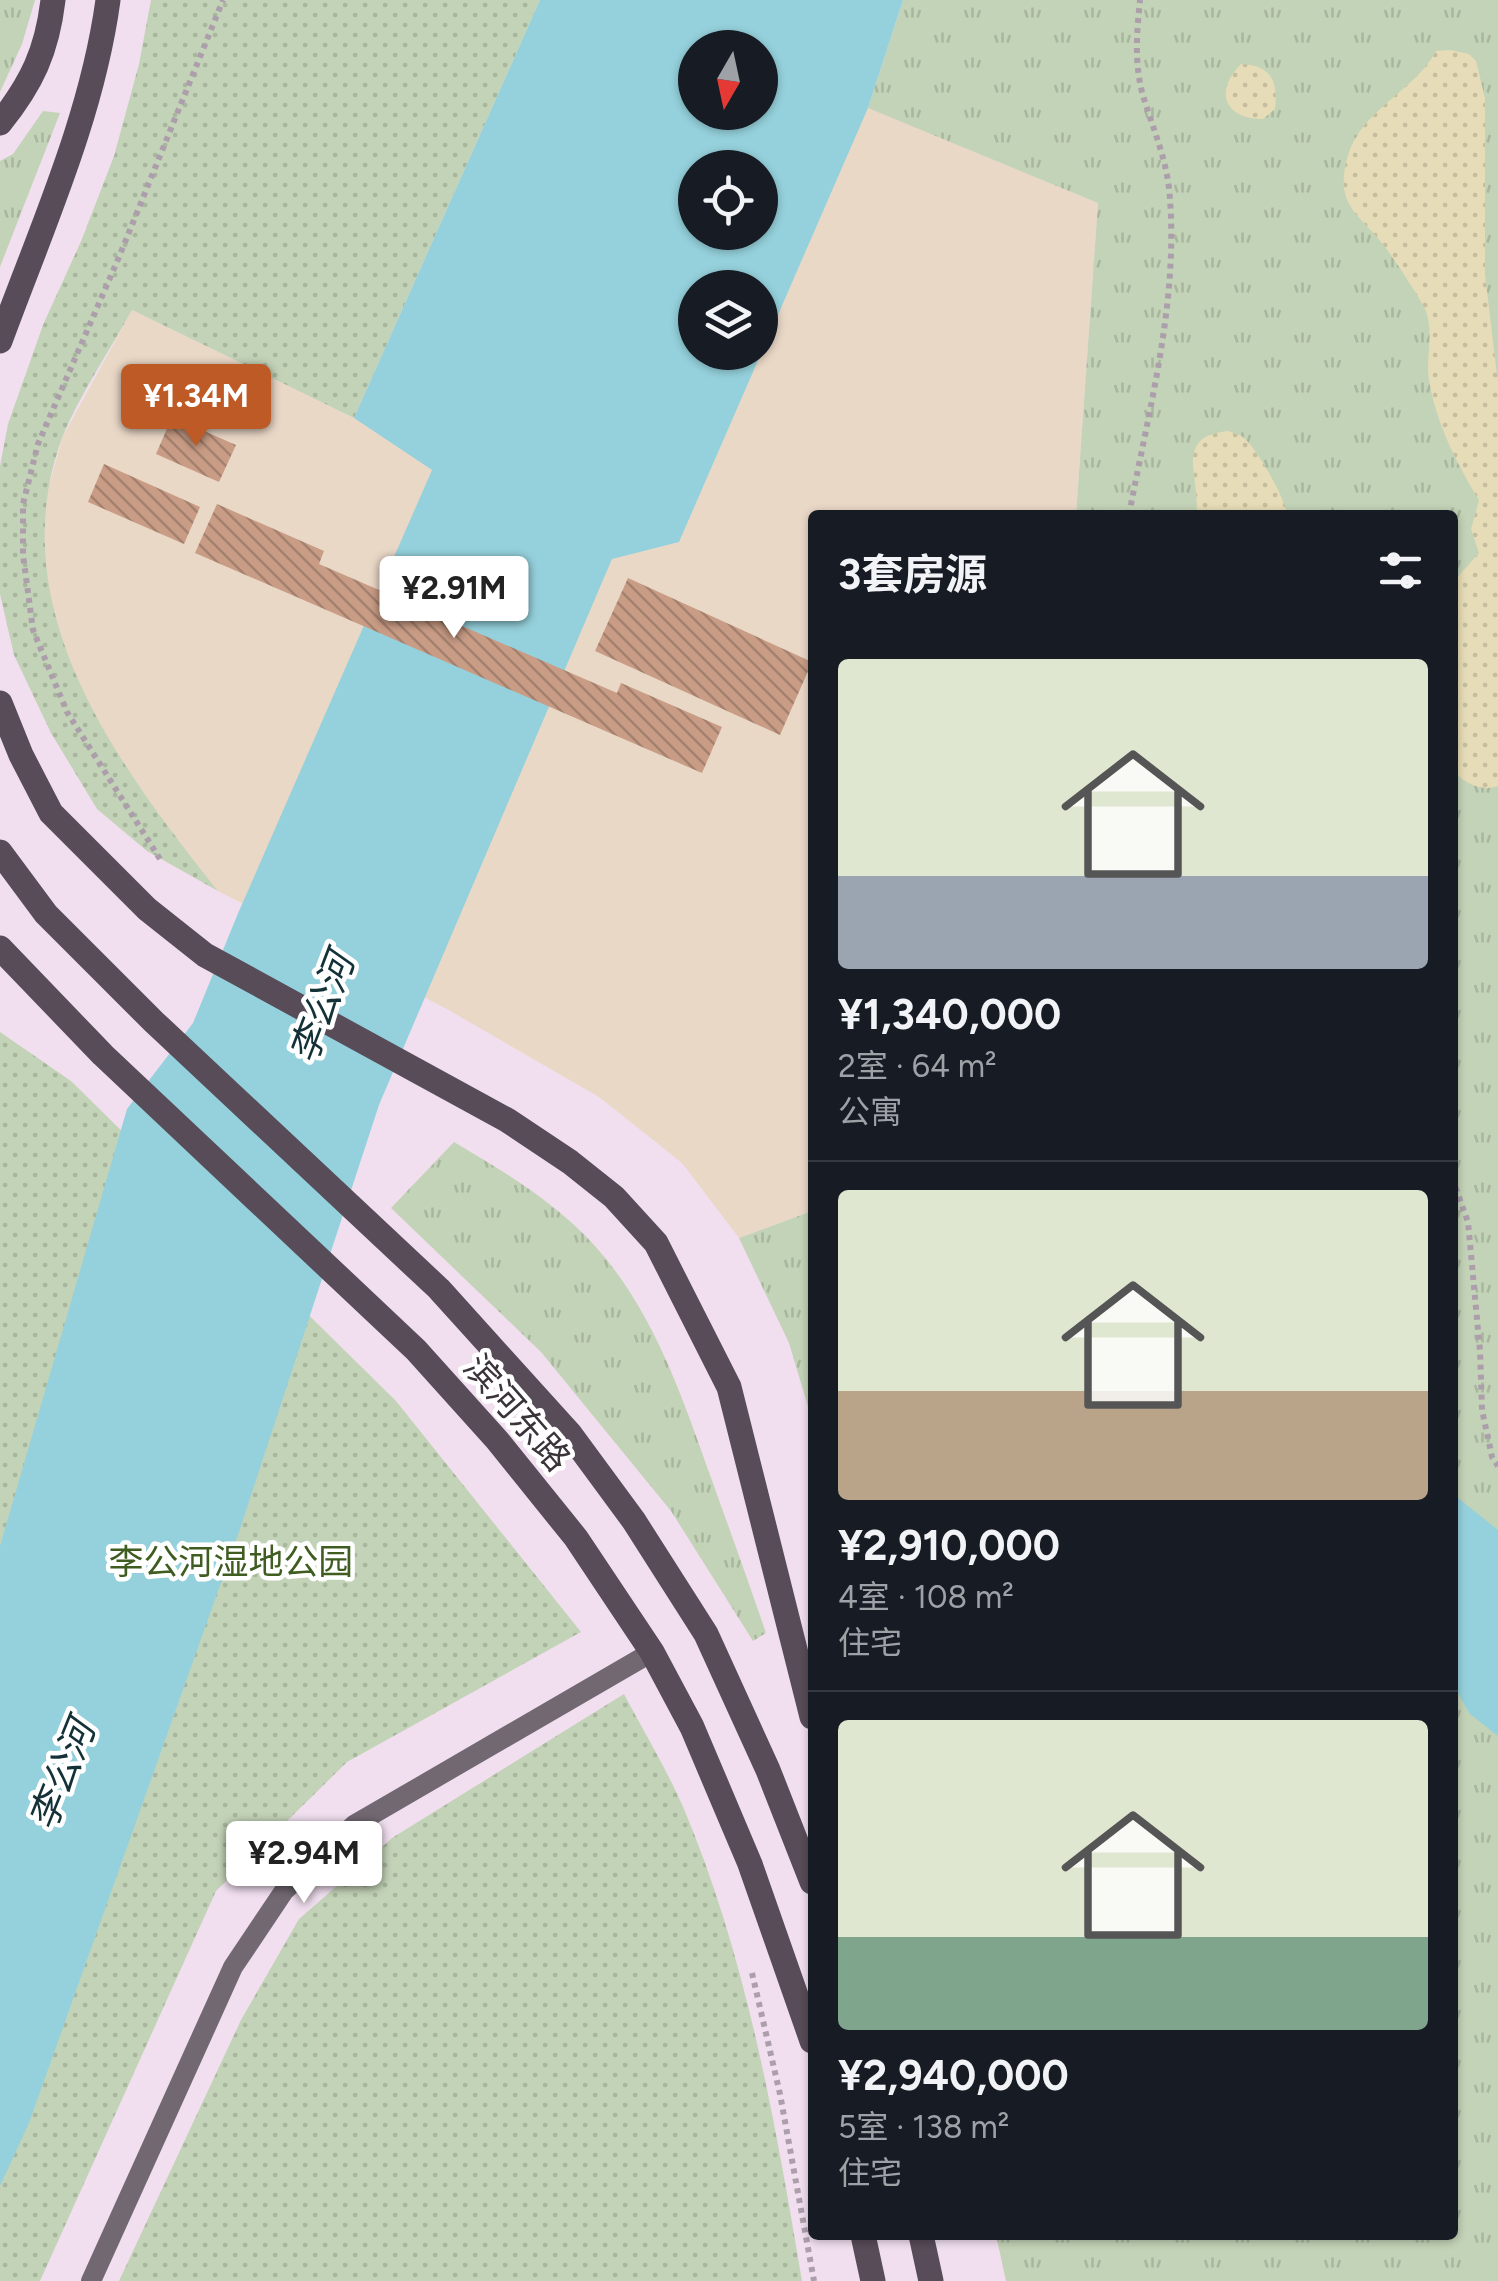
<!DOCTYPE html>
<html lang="zh">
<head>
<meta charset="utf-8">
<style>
	:root { --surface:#171b24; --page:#20242c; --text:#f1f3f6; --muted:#9ea1a6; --line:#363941; --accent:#be5a25 }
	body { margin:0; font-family:Figtree,"Noto Sans SC",sans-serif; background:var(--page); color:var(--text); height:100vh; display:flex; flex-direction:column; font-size:38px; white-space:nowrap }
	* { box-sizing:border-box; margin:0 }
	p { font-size:32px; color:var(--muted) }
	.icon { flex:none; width:55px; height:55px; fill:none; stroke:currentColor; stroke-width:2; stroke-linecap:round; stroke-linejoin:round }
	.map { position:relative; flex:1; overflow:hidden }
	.panel { position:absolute; left:808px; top:510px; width:650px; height:1730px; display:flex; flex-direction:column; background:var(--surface); border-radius:10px; box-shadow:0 2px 8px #0004 }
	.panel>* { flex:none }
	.needle { width:65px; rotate:189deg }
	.controls { position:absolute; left:678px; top:30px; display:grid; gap:20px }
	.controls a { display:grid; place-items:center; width:100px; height:100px; border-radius:50%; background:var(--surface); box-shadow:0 2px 8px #0004; font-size:50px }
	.price { position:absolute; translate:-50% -85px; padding:0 22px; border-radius:10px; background:#fff; color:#222; font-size:32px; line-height:65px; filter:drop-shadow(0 2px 5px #0008) }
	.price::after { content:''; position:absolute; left:50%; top:60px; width:30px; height:22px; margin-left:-15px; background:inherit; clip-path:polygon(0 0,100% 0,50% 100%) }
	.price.active { background:var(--accent); color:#fff }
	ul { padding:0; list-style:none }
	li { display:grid; align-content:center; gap:20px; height:530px; padding:0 30px }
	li+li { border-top:2px solid var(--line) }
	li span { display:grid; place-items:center; height:310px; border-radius:10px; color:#555 }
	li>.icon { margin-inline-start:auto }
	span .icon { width:180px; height:180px; fill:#fffc; stroke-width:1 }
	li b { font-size:42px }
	h2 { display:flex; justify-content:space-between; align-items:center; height:120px; padding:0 30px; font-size:42px }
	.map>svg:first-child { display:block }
</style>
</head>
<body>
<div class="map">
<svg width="1498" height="2281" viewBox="0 0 1498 2281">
	<defs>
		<pattern id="grass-tufts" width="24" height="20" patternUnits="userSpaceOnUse" patternTransform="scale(2.5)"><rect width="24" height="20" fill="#c3d3b7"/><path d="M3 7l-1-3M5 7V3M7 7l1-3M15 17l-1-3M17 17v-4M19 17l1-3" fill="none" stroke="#a8b69e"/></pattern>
		<pattern id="sand-dots" width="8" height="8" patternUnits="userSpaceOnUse" patternTransform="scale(2.5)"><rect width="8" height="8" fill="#e6dcb7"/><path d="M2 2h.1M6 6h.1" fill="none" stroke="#c6bd9e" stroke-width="1.8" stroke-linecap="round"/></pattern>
		<pattern id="park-dots" width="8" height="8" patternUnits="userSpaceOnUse" patternTransform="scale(2.5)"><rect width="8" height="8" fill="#c3d3b7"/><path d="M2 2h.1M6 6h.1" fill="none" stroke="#a8b69e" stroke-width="1.8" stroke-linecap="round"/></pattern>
		<pattern id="building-back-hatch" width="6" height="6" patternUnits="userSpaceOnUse" patternTransform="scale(2.5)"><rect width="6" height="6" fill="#c99c85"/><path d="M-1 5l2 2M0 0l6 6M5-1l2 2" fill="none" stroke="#a4806e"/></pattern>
	</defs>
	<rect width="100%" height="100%" fill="#f1dfef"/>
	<path fill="#ead8c7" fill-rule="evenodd" d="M540,0L695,48V112H760V63L1098,203L1076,515H812V1211L739,1238L682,1163L599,1097L445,1008L218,891L141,794L88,705L57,639L42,563V512L62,438L132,310L354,418ZM695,168H760V232H695ZM695,288H760V352H695Z"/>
	<g fill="url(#grass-tufts)">
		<polygon points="0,0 35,0 22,44 0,92"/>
		<polygon points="903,0 1498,0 1498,2281 1006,2281 996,2235 1452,2235 1452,515 1076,515 1098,203 868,108"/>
		<polygon points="43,111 60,113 0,267 0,161 13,154"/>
		<path d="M454,1142C496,1167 537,1191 573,1224C646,1290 678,1385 710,1475C729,1528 748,1580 766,1633L753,1641L671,1511L541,1352L391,1208Z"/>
		<polygon points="812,1211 812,1420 789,1343 739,1238"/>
	</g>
	<g fill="url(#sand-dots)">
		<path d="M1450,50L1469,54L1476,61L1485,98V275L1498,383V786C1481,792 1463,783 1452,769L1453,582L1479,553L1471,529L1479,500C1457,464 1436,423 1429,380C1425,355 1436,329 1423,305C1415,291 1395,260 1385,247C1359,213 1333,206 1348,155C1362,109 1415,91 1436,51Z"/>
		<path d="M1241,64C1271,65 1278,81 1275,109L1263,119C1224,119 1214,91 1241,64Z"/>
		<path d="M1229,431C1234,434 1240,434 1244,438C1257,449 1286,499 1287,515H1196C1202,479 1171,436 1229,431Z"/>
	</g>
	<g fill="url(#park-dots)">
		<path d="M151,0H540L354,418L132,310C109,352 80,394 62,438C0,609 117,764 218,891L147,851L97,809L51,733L14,655L0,594V466L8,424L43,325L82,239L114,156L139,64Z"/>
		<polygon points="0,1032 71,1081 396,1401 581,1632 347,1762 216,1891 40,2281 0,2281"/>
		<path d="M624,1694C644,1732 667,1770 684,1809C747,1959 775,2121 802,2281H119L241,2020L299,1919L392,1838Z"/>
	</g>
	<g fill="#95d1dc" fill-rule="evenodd">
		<path d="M540,0H903L868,108L679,542L612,559L379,1105L239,1532L29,2123L0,2186V1546L127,1109L193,1023L239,911L432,470L354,418ZM695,48H760V112H695ZM695,168H760V232H695ZM695,288H760V352H695Z"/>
		<polygon points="1453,1494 1498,1530 1498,1736 1469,1713 1453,1684"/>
	</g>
	<g fill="url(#building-back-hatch)">
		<polygon points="172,417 236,445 219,482 156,454"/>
		<polygon points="104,464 200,507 184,544 88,502"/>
		<polygon points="217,504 324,551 319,564 617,693 621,683 722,727 702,773 195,553"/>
		<polygon points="628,578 812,662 780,735 595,651"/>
	</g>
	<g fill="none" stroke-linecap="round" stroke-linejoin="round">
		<g stroke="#ac9fab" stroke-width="6" stroke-dasharray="5 5" stroke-linecap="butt">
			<path d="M1129,515C1149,408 1180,297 1169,188C1165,154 1151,124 1142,92C1134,60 1137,31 1140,0"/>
			<polyline points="160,859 67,712 33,630 23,555 23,504 38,444 119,257 223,0"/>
			<polyline points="1452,1178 1468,1222 1480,1351 1482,1410 1492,1457 1498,1466"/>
			<polyline points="752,1973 780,2094 814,2281"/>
		</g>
		<polyline stroke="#716872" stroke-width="20" points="91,2281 233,1967 284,1891 354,1825 652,1652"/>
		<g stroke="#574c58" stroke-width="25">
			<path d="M0,123C32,83 47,51 53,0"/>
			<path d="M0,341C41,229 92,118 108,0"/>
			<polyline points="0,703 21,755 51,813 147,909 205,955 507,1120 570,1162 614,1197 656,1243 729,1387 812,1717"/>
			<polyline points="0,852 46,914 154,1022 439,1289 570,1434 634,1521 706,1634 768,1770 812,1882"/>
			<polyline points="0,948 103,1055 416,1350 497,1440 576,1538 652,1652 692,1727 750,1864 812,2041"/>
			<polyline points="863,2235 873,2281"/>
			<polyline points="921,2235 931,2281"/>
		</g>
	</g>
	<g text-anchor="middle" stroke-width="9" stroke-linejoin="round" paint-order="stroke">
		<g font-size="35" fill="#3a3339" stroke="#fff">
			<text transform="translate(517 1413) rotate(49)" y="12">滨河东路</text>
		</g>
		<g font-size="35" fill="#405d21" stroke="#fff">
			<text x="231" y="1574">李公河湿地公园</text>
		</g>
		<g font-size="38" font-style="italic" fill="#133137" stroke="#fff">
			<text transform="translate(322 1008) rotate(-69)" y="13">李公河</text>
			<text transform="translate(62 1775) rotate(-68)" y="13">李公河</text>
		</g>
	</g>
</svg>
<div class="controls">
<a><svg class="needle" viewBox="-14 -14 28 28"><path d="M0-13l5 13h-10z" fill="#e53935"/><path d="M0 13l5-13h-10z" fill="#9ea1a6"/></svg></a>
<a><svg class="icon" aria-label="locate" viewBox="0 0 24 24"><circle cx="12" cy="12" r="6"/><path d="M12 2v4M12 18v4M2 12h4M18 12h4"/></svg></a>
<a><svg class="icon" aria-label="layers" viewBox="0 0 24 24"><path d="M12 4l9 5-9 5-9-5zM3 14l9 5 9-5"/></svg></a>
</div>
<b class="price active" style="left:196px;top:449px">¥1.34M</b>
<b class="price" style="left:454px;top:641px">¥2.91M</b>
<b class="price" style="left:304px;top:1906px">¥2.94M</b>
<section class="panel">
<h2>3套房源<svg class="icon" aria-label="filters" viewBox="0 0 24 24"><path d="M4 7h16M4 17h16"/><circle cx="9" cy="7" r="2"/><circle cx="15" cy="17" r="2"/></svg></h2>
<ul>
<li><span style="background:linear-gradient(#dfe7d0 70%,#9aa5b1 0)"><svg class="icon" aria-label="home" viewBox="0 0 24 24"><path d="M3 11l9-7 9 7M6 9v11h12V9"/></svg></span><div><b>¥1,340,000</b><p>2室 · 64 m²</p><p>公寓</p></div></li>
<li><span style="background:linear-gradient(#dfe7d0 65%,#b9a48a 0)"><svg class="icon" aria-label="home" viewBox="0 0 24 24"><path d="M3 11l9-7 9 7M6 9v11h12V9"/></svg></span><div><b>¥2,910,000</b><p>4室 · 108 m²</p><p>住宅</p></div></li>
<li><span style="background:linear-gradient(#dfe7d0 70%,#7fa58c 0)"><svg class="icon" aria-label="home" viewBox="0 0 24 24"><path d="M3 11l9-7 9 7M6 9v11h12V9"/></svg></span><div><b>¥2,940,000</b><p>5室 · 138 m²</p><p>住宅</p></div></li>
</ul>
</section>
</div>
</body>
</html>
